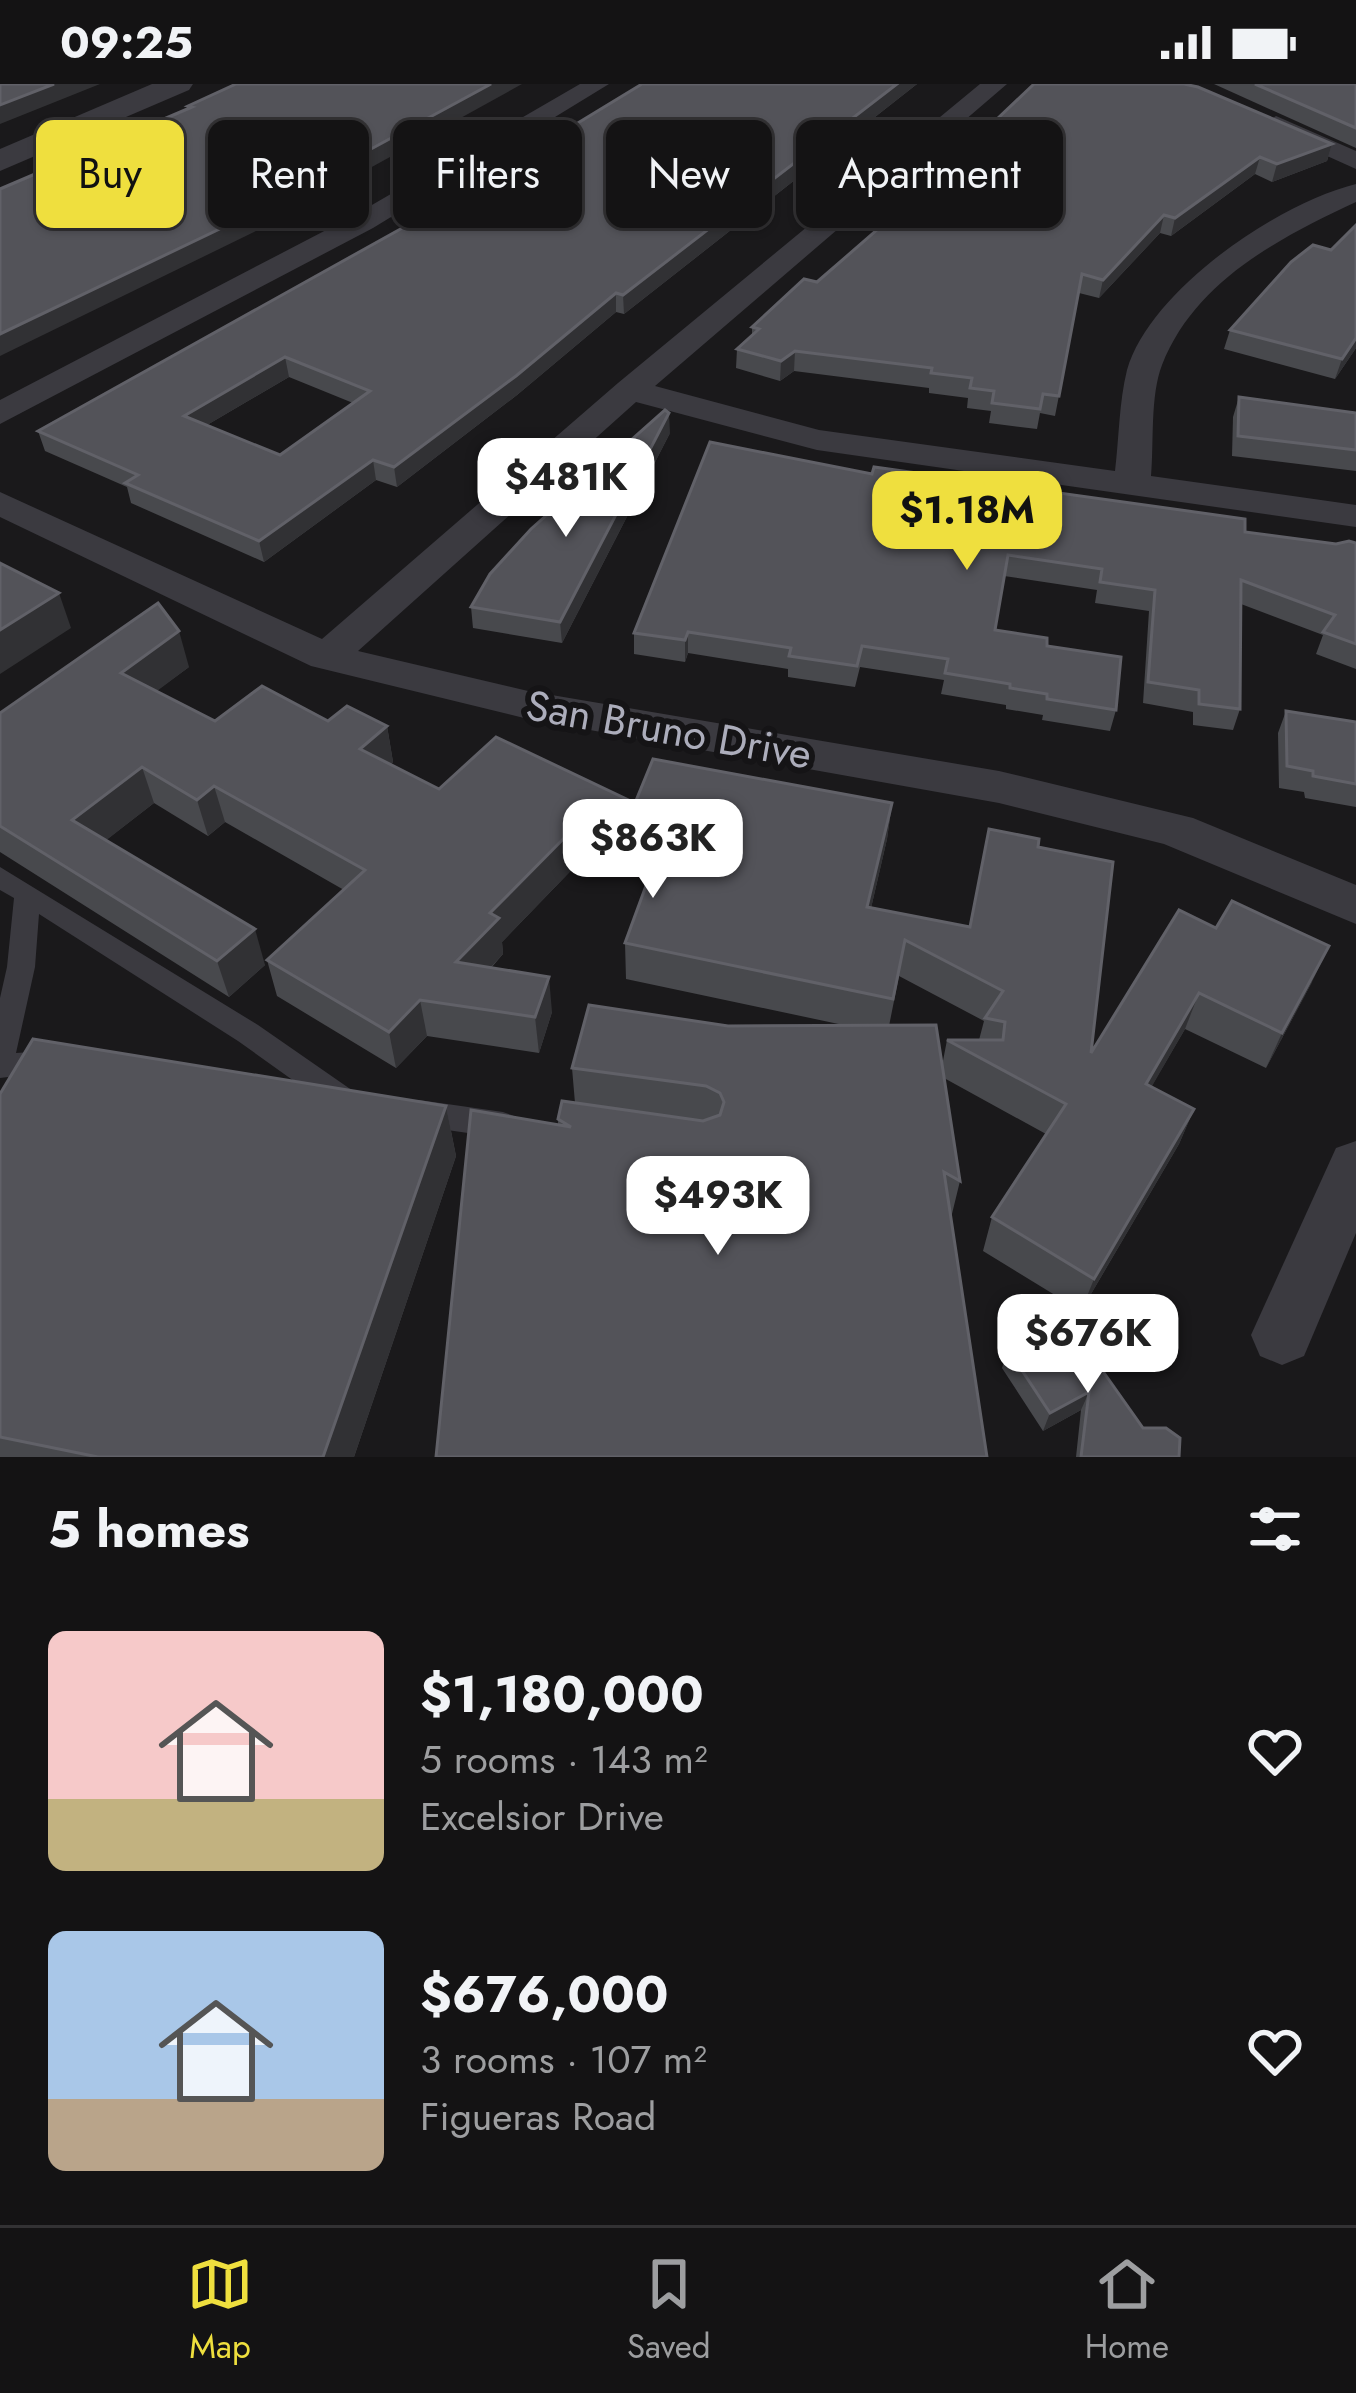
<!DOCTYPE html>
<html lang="en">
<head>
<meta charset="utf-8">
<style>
	:root { --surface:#141314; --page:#212022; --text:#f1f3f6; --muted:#9d9ea0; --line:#333234; --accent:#efdf3e }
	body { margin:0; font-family:Jost,sans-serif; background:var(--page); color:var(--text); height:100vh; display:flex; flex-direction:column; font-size:45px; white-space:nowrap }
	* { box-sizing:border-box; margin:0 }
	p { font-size:39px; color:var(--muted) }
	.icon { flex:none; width:66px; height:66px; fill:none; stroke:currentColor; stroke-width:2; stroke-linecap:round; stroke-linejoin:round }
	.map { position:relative; height:1373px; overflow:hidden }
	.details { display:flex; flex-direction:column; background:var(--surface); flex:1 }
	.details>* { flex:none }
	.top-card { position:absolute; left:36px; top:36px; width:1284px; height:108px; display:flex; gap:24px }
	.price { position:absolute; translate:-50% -102px; padding:0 27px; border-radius:24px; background:#fff; color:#222; font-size:39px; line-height:78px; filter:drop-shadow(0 3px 6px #0008) }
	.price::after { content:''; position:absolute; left:50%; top:72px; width:36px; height:27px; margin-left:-18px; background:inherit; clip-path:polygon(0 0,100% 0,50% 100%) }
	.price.on { background:var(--accent); color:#111 }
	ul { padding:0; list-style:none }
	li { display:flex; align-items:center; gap:36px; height:300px; padding:0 48px }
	li span { display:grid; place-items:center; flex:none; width:336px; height:240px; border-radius:18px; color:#555 }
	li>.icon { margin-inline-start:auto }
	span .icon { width:144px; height:144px; fill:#fffc; stroke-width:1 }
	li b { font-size:51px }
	h2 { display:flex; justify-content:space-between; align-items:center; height:144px; padding:0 48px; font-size:51px }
	.pill { padding:0 42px; border-radius:18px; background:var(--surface); box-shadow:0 3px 9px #0004,0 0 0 3px var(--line); font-size:42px; line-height:108px }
	.pill.on { background:var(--accent); color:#111 }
	.status { display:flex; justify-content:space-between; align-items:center; height:84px; padding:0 60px; background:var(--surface); direction:ltr }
	.status svg { height:33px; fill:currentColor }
	.tabs { display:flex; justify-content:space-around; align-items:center; height:168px; border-top:3px solid var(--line); background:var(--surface); font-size:33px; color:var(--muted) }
	.tabs a { display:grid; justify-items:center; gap:6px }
	.tabs .on { color:var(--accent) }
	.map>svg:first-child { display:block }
</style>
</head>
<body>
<div class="status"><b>09:25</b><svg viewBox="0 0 49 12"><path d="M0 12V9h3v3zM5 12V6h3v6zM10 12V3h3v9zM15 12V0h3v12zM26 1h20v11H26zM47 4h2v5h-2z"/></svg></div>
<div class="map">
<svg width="1356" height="1373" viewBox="0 0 1356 1373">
	<rect width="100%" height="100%" fill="#1a191b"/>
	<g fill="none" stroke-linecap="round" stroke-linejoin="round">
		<g fill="#3b3a40" fill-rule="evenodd">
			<polygon points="0,783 258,941 356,1009 361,1018 356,1027 346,1030 336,1027 238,957 39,830 35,883 16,969 46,967 56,971 60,979 56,987 0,994 0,914 7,883 14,814 0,806"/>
			<polygon points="419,1016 503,1028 514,1032 518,1041 514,1050 503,1054 419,1042 409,1038 404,1029 409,1020"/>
		</g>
		<g fill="#3b3a40" fill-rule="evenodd">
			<polygon points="580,0 609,0 373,144 0,340 0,316 353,132"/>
			<path d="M980,0H1007L655,302L819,346L1115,387C1119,355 1119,318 1127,286C1150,206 1278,119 1356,100V118C1279,154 1195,197 1162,281C1150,312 1154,359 1151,392L1356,421V443L817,366L636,318L358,567L528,607L999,687L1193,734L1356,801V840L1164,760L999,719L528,635L311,582L0,433V408L322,555L618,299Z"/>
			<polygon points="1276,32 1356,67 1356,85 1267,45 1263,40"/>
			<polygon points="1356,1057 1356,1149 1304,1272 1282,1281 1260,1272 1251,1251 1336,1064"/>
		</g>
		<polygon fill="#3b3a40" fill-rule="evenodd" points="152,0 193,0 189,6 0,87 0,65"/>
	</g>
	<g fill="#48494d" fill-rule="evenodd">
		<path d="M642,0H917L624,230L616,228L517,311L397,403L376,396L264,478L131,419L127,403L45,367L38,347L440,123ZM289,293L353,319L280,371L207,341Z"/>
		<polygon points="1214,0 1356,0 1356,64"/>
		<polygon points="1332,60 1327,77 1272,98 1255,90 1171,152 1160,149 1099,214 1079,209 1055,332 1040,329 1037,345 989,339 991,327 967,324 968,314 929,309 929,304 794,287 780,297 736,284 737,265 752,251 752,243 817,198 916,112"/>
		<polygon points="1331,166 1356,264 1335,295 1224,265 1230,246"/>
		<polygon points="1239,313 1356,329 1356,387 1232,372 1233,333"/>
		<polygon points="670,349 562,559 473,544 471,523"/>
		<polygon points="872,390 1245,448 1336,460 1356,459 1356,585 1316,570 1323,551 1241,520 1240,625 1233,646 1193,641 1193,628 1143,619 1149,527 1095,519 1097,506 1004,492 995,546 1047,562 1116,626 1110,647 1042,636 1043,631 1006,625 1006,621 941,610 944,596 860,583 855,603 788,593 788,585 688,569 685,578 634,570 634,549"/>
		<path d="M189,583L156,607L215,637H328L387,642L393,678L390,681L439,705L635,719H892L887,755L871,824L970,843L1038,763L1091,969L1179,826L1312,898L1266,984L1185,945L1151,1003L1194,1025L1179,1060L1081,1227L983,1167L992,1133L1046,1050L944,994L960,1097L951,1134L558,1040V1035L575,1019L572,984L728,942H848L626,895L625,859L653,783L587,770L502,858L503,870L491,884L552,928L539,969L427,952L396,984L277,912L267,876L344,806L225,738L208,752L154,719L106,756L265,881L229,913L0,768V629ZM899,892L984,937L979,956H947L942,982L889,942Z"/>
		<polygon points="1286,627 1356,638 1356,723 1305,714 1304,708 1279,704 1278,649"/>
		<polygon points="0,1010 446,1022 456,1072 354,1373 0,1373"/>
		<polygon points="1066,1235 1143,1344 1179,1373 1076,1373 1081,1326 1043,1347 1002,1284 1008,1265"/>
	</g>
	<g fill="#313134">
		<polygon points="54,0 100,0 0,40 0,21"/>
		<polygon points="491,0 522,0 254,148 0,272 0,250"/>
		<polygon points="897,0 917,0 624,230 623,211"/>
		<polygon points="1332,60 1327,77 1272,98 1277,80"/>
		<polygon points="1260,73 1255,90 1171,152 1175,134"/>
		<polygon points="1164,131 1160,149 1099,214 1103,196"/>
		<polygon points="616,209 616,228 517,311 397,403 394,383"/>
		<polygon points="1356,254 1356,264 1335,295 1342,275"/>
		<polygon points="795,267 794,287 780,297 781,277"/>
		<polygon points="285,273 289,293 190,351 184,332"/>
		<polygon points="669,329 670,349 562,559 560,538"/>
		<polygon points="373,376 376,396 264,478 259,457"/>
		<polygon points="59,509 71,544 0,590 0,546"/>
		<polygon points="179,547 189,583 133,625 121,589"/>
		<polygon points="688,548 688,569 685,578 685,556"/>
		<polygon points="387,642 393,678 367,701 360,665"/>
		<polygon points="142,683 154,719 86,772 72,736"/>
		<polygon points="214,702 225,738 208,752 197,716"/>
		<polygon points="892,719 887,755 863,859 867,823"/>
		<polygon points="584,734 587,770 502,858 503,870 462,914 456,878 490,829"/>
		<polygon points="255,845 265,881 229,913 217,877"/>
		<polygon points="1329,862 1312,898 1266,984 1282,949"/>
		<polygon points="549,893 552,928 539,969 535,933"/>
		<polygon points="1199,909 1185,945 1133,1035 1146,1000"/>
		<polygon points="420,916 427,952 396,984 389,948"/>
		<polygon points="446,1022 456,1072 354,1373 323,1373"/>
		<polygon points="1194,1025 1179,1060 1081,1227 1094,1195"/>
		<polygon points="1089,1308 1081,1326 1043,1347 1050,1329"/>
	</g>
	<g fill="#535359" stroke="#616168" stroke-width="3" fill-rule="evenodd">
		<polygon points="0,0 54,0 0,21"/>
		<polygon points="236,0 491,0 251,130 0,250 0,105 192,23 188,22"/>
		<path d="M642,0H897L623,211L616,209L516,292L394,383L373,376L259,457L125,399L138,391L38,347L440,123ZM285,273L370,307L280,371L184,332Z"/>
		<polygon points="1034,0 1184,0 1198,3 1332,60 1277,80 1260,73 1175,134 1164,131 1103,196 1082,190 1059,312 1043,310 1040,325 992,319 994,307 970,304 972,294 931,289 932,284 795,267 781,277 737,265 759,245 752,243 804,195 817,198 916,112"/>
		<polygon points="1255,0 1356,0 1356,44"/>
		<polygon points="1356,141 1356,254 1342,275 1230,246 1291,178 1313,161 1331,166"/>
		<polygon points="1239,313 1356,329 1356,366 1238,352"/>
		<polygon points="665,326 669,329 560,538 471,523 490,490 531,445"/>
		<polygon points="710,358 872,390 874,383 1245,435 1245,448 1336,460 1349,457 1356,459 1356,560 1323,548 1335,531 1241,496 1240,625 1199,620 1199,606 1148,598 1155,506 1100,498 1102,485 1008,471 995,546 1047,554 1047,562 1121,573 1116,626 1047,615 1047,610 1010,604 1010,600 945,589 948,575 862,562 857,582 789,572 791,564 688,548 685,556 634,549"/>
		<polygon points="0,479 59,509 0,546"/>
		<polygon points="158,519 179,547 121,589 215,637 262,602 328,637 347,622 387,642 360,665 439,705 496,653 635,719 653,675 892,719 867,823 970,843 989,745 1039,755 1038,763 1113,778 1091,969 1179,826 1216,844 1232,817 1329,862 1282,949 1199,909 1146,1000 1194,1025 1094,1195 992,1133 1066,1020 947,956 1003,956 1005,938 985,934 1003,907 905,856 893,915 625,859 665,750 584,734 490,829 499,834 456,878 549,893 535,933 420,916 389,948 267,876 365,786 214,702 197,716 142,683 72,736 255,845 217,877 0,742 0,629"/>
		<polygon points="1286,627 1356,638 1356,700 1313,692 1313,687 1287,682"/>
		<polygon points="589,921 728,942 936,941 960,1097 944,1088 987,1373 436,1373 471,1026 571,1043 558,1035 562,1017 703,1037 720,1031 724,1018 720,1009 706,1002 572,984"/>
		<polygon points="33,955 446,1022 323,1373 98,1373 0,1353 0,1010"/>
		<polygon points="1066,1235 1143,1344 1166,1344 1180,1354 1179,1373 1081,1373 1089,1308 1050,1329 1008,1265"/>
	</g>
	<g text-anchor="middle" stroke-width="12" stroke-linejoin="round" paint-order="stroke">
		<g font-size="42" fill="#acadbb" stroke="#151416">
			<text transform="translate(669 645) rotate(10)" y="15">San Bruno Drive</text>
		</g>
	</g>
</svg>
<b class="price" style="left:566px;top:456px">$481K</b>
<b class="price on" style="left:967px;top:489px">$1.18M</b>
<b class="price" style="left:653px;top:817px">$863K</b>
<b class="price" style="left:718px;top:1174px">$493K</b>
<b class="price" style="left:1088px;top:1312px">$676K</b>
<div class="top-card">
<a class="pill on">Buy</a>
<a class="pill">Rent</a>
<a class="pill">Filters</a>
<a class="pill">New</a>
<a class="pill">Apartment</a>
</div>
</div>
<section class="details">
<h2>5 homes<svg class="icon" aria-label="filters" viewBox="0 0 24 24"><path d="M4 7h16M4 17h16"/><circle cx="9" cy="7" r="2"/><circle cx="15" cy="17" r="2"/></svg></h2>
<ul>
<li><span style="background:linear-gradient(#f6c9c9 70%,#c2b280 0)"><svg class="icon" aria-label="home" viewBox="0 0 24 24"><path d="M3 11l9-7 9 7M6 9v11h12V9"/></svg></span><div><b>$1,180,000</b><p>5 rooms · 143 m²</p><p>Excelsior Drive</p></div><svg class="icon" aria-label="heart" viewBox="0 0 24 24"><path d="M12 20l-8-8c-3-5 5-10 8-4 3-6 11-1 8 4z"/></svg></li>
<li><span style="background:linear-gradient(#a9c7e8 70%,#b9a48a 0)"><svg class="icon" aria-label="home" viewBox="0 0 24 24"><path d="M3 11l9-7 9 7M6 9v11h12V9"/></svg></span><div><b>$676,000</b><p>3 rooms · 107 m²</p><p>Figueras Road</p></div><svg class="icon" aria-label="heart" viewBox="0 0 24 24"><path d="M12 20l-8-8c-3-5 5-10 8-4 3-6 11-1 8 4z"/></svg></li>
</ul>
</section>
<nav class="tabs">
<a class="on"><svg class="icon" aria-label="map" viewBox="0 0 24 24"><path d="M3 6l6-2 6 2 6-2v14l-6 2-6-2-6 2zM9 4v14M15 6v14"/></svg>Map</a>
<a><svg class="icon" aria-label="saved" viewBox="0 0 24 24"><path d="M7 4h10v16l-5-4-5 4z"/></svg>Saved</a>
<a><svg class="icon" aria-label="home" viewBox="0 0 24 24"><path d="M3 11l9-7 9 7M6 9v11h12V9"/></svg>Home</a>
</nav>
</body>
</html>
